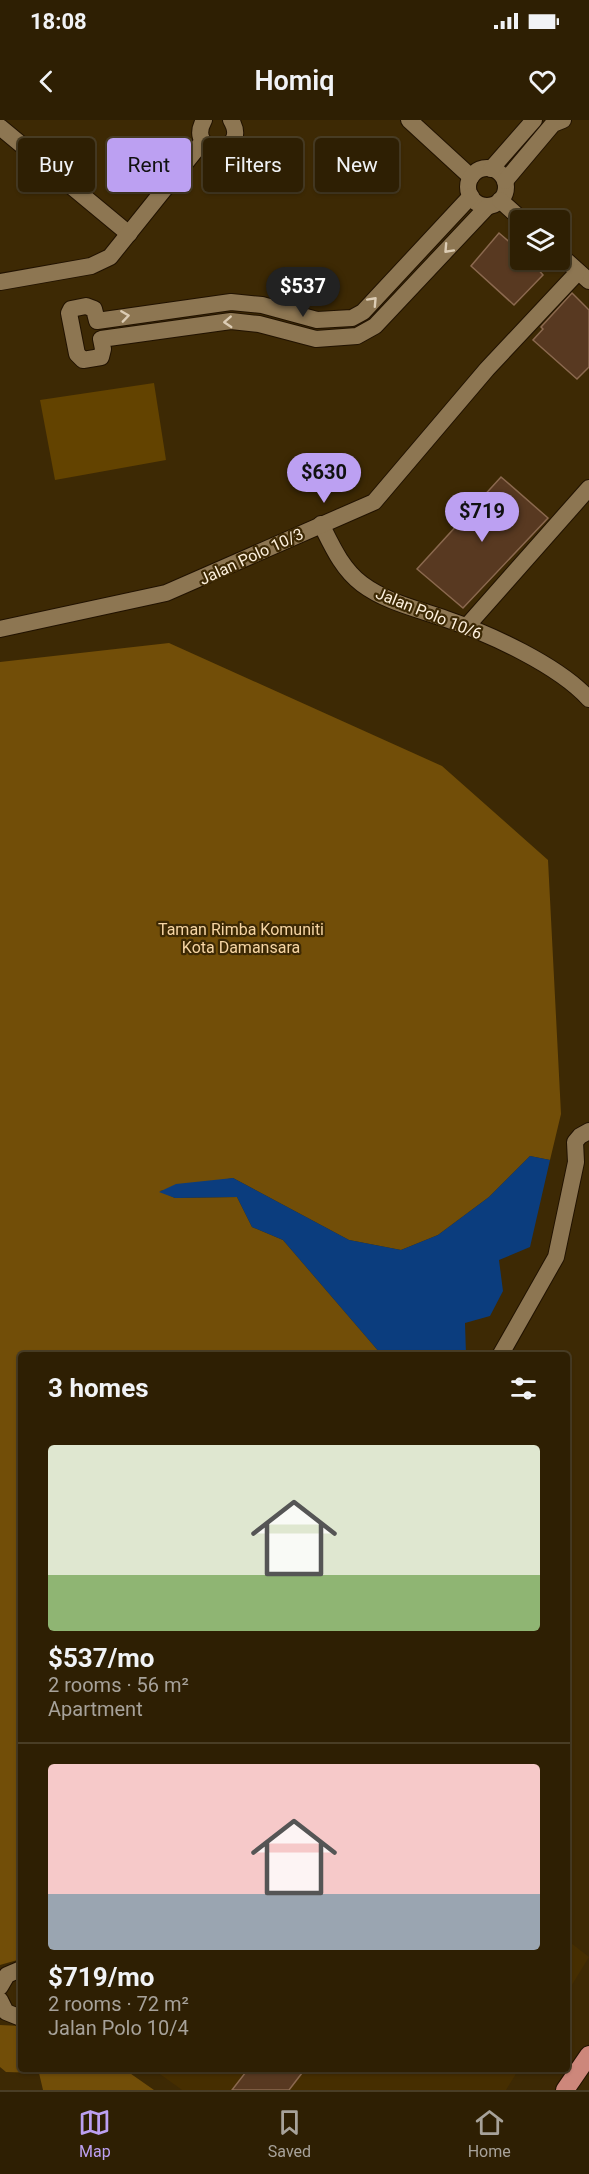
<!DOCTYPE html>
<html lang="en">
<head>
<meta charset="utf-8">
<style>
	:root { --surface:#2e1f03; --page:#36270d; --text:#f1f3f6; --muted:#a7a29a; --line:#493d25; --accent:#bca0f2 }
	body { margin:0; font-family:Roboto,sans-serif; background:var(--page); color:var(--text); height:100vh; display:flex; flex-direction:column; font-size:22px; white-space:nowrap }
	* { box-sizing:border-box; margin:0 }
	p { font-size:20px; color:var(--muted) }
	.icon { flex:none; width:33px; height:33px; fill:none; stroke:currentColor; stroke-width:2; stroke-linecap:round; stroke-linejoin:round }
	.map { position:relative; flex:1; overflow:hidden }
	.drawer { position:absolute; left:18px; top:1232px; width:552px; height:720px; display:flex; flex-direction:column; background:var(--surface); border-radius:6px; box-shadow:0 2px 4px #0004,0 0 0 2px var(--line) }
	.drawer>* { flex:none }
	.banner { position:absolute; left:18px; top:18px; width:554px; height:54px; display:flex; gap:12px }
	.tools { position:absolute; left:510px; top:90px; display:grid; gap:12px }
	.tools a { display:grid; place-items:center; width:60px; height:60px; border-radius:6px; background:var(--surface); box-shadow:0 2px 4px #0004,0 0 0 2px var(--line); font-size:30px }
	.price { position:absolute; translate:-50% -51px; padding:0 14px; border-radius:21px; background:var(--accent); color:#111; font-size:20px; line-height:39px; filter:drop-shadow(0 2px 3px #0008) }
	.price::after { content:''; position:absolute; left:50%; top:36px; width:18px; height:14px; margin-left:-9px; background:inherit; clip-path:polygon(0 0,100% 0,50% 100%) }
	.price.selected { background:#222; color:#fff }
	ul { padding:0; list-style:none }
	li { display:grid; align-content:center; gap:12px; height:318px; padding:0 30px }
	li+li { border-top:2px solid var(--line) }
	li span { display:grid; place-items:center; height:186px; border-radius:6px; color:#555 }
	li>.icon { margin-inline-start:auto }
	span .icon { width:108px; height:108px; fill:#fffc; stroke-width:1 }
	li b { font-size:26px }
	h2 { display:flex; justify-content:space-between; align-items:center; height:72px; padding:0 30px; font-size:26px }
	.chip { padding:0 21px; border-radius:6px; background:var(--surface); box-shadow:0 2px 4px #0004,0 0 0 2px var(--line); font-size:21px; line-height:54px }
	.chip.selected { background:var(--accent); color:#111 }
	.status { display:flex; justify-content:space-between; align-items:center; height:42px; padding:0 30px; background:var(--surface); direction:ltr }
	.status svg { height:16px; fill:currentColor }
	header { display:flex; justify-content:space-between; align-items:center; height:78px; padding:0 30px; background:var(--surface); font-size:27px; font-weight:600 }
	.tabs { display:flex; justify-content:space-around; align-items:center; height:84px; border-top:2px solid var(--line); background:var(--surface); font-size:16px; color:var(--muted) }
	.tabs a { display:grid; justify-items:center; gap:3px }
	.tabs .selected { color:var(--accent) }
	.map>svg:first-child { display:block }
</style>
</head>
<body>
<div class="status"><b>18:08</b><svg viewBox="0 0 49 12"><path d="M0 12V9h3v3zM5 12V6h3v6zM10 12V3h3v9zM15 12V0h3v12zM26 1h20v11H26zM47 4h2v5h-2z"/></svg></div>
<header><svg class="icon" aria-label="back" viewBox="0 0 24 24"><path d="M15 5l-7 7 7 7"/></svg>Homiq<svg class="icon" aria-label="heart" viewBox="0 0 24 24"><path d="M12 20l-8-8c-3-5 5-10 8-4 3-6 11-1 8 4z"/></svg></header>
<div class="map">
<svg width="589" height="1970" viewBox="0 0 589 1970">
	<rect width="100%" height="100%" fill="#3d2904"/>
	<g fill="#462e00">
		<polygon points="567,1820 589,1837 567,1873"/>
		<polygon points="153,1949 519,1949 506,1970 182,1970"/>
	</g>
	<polygon fill="#634300" points="154,263 166,340 55,360 40,280"/>
	<g fill="#724e08">
		<polygon points="169,523 442,646 548,740 561,994 550,1040 530,1036 489,1077 438,1115 401,1130 349,1120 233,1058 160,1071 175,1078 237,1077 252,1107 283,1120 381,1234 21,1234 21,1661 18,1663 21,1667 21,1839 0,1845 0,542"/>
		<polygon points="0,1905 21,1906 21,1948 124,1949 154,1970 43,1970 39,1953 6,1952 0,1947"/>
	</g>
	<polygon fill="#0b3d7e" points="530,1036 550,1040 530,1127 499,1140 503,1171 490,1196 465,1203 466,1234 381,1234 283,1120 252,1107 237,1077 175,1078 159,1072 176,1064 233,1058 349,1120 401,1130 438,1115 489,1077"/>
	<g fill="#583921" stroke="#8b694f" stroke-width="1.5">
		<polygon points="499,113 520,131 520,140 530,140 543,155 514,185 471,146"/>
		<polygon points="572,173 589,190 589,247 577,259 533,220 543,209 541,207"/>
		<polygon points="501,357 548,398 463,488 417,449"/>
		<polygon points="249,1948 296,1948 302,1953 289,1970 232,1970"/>
	</g>
	<g fill="none" stroke-linecap="round" stroke-linejoin="round">
		<defs>
			<g id="minor">
				<path d="M204,0C184,37 252,36 231,0"/>
				<polyline points="409,0 471,57"/>
				<polyline points="0,7 129,114"/>
				<circle cx="487" cy="67" r="19"/>
				<polyline points="491,49 534,0"/>
				<polyline points="505,61 553,4 563,0"/>
				<polyline points="471,76 363,192 352,198 317,200 262,185 231,182 97,201 94,189 86,186 71,189 69,193 77,234 83,240 101,237 103,229 101,219 231,201 259,204 316,219 357,216 375,206 488,86"/>
				<polyline points="500,80 522,100"/>
				<polyline points="560,135 589,161"/>
				<polyline points="0,162 91,146 110,137 203,21"/>
				<path d="M321,404C332,426 342,449 362,464C386,482 418,489 446,499C490,514 558,545 589,579"/>
				<polyline points="467,506 589,368"/>
				<polyline points="0,509 166,473 374,382 487,249 578,152"/>
				<polyline points="501,1234 556,1137 576,1042 575,1022 580,1016 589,1011"/>
				<polyline points="0,1867 7,1855 21,1849"/>
				<polyline points="0,1880 6,1892 21,1898"/>
			</g>
			<polyline id="major" points="565,1970 589,1935"/>
		</defs>
		<use href="#minor" stroke="#211200" stroke-width="18"/>
		<use href="#major" stroke="#211200" stroke-width="20"/>
		<use href="#minor" stroke="#8d7652" stroke-width="16"/>
		<use href="#major" stroke="#cd877b" stroke-width="18"/>
	</g>
	<defs><path id="oneway-chevron" d="M-2-3.5L2.5 0L-2 3.5" fill="none" stroke-width="1.6" stroke-linecap="round" stroke-linejoin="round" transform="scale(1.5)"/></defs>
	<g stroke="#dcccb4">
		<use href="#oneway-chevron" transform="translate(448 129) rotate(133)"/>
		<use href="#oneway-chevron" transform="translate(373 181) rotate(-47)"/>
		<use href="#oneway-chevron" transform="translate(125 196) rotate(-8)"/>
		<use href="#oneway-chevron" transform="translate(228 202) rotate(177)"/>
	</g>
	<g text-anchor="middle" stroke-width="4.5" stroke-linejoin="round" paint-order="stroke">
		<g font-size="16" fill="#fef1de" stroke="#3d2904">
			<text transform="translate(251 436) rotate(-25)" y="6">Jalan Polo 10/3</text>
			<text transform="translate(429 493) rotate(22)" y="6">Jalan Polo 10/6</text>
		</g>
		<g font-size="16" fill="#f6d5a4" stroke="#3d2904">
			<text x="241" y="815">Taman Rimba Komuniti<tspan x="241" dy="18">Kota Damansara</tspan></text>
		</g>
	</g>
</svg>
<div class="tools">
<a><svg class="icon" aria-label="layers" viewBox="0 0 24 24"><path d="M12 4l9 5-9 5-9-5zM3 14l9 5 9-5"/></svg></a>
</div>
<b class="price selected" style="left:303px;top:198px">$537</b>
<b class="price" style="left:324px;top:384px">$630</b>
<b class="price" style="left:482px;top:423px">$719</b>
<div class="banner">
<a class="chip">Buy</a>
<a class="chip selected">Rent</a>
<a class="chip">Filters</a>
<a class="chip">New</a>
</div>
<section class="drawer">
<h2>3 homes<svg class="icon" aria-label="filters" viewBox="0 0 24 24"><path d="M4 7h16M4 17h16"/><circle cx="9" cy="7" r="2"/><circle cx="15" cy="17" r="2"/></svg></h2>
<ul>
<li><span style="background:linear-gradient(#dfe7d0 70%,#8fb573 0)"><svg class="icon" aria-label="home" viewBox="0 0 24 24"><path d="M3 11l9-7 9 7M6 9v11h12V9"/></svg></span><div><b>$537/mo</b><p>2 rooms · 56 m²</p><p>Apartment</p></div></li>
<li><span style="background:linear-gradient(#f6c9c9 70%,#9aa5b1 0)"><svg class="icon" aria-label="home" viewBox="0 0 24 24"><path d="M3 11l9-7 9 7M6 9v11h12V9"/></svg></span><div><b>$719/mo</b><p>2 rooms · 72 m²</p><p>Jalan Polo 10/4</p></div></li>
</ul>
</section>
</div>
<nav class="tabs">
<a class="selected"><svg class="icon" aria-label="map" viewBox="0 0 24 24"><path d="M3 6l6-2 6 2 6-2v14l-6 2-6-2-6 2zM9 4v14M15 6v14"/></svg>Map</a>
<a><svg class="icon" aria-label="saved" viewBox="0 0 24 24"><path d="M7 4h10v16l-5-4-5 4z"/></svg>Saved</a>
<a><svg class="icon" aria-label="home" viewBox="0 0 24 24"><path d="M3 11l9-7 9 7M6 9v11h12V9"/></svg>Home</a>
</nav>
</body>
</html>
